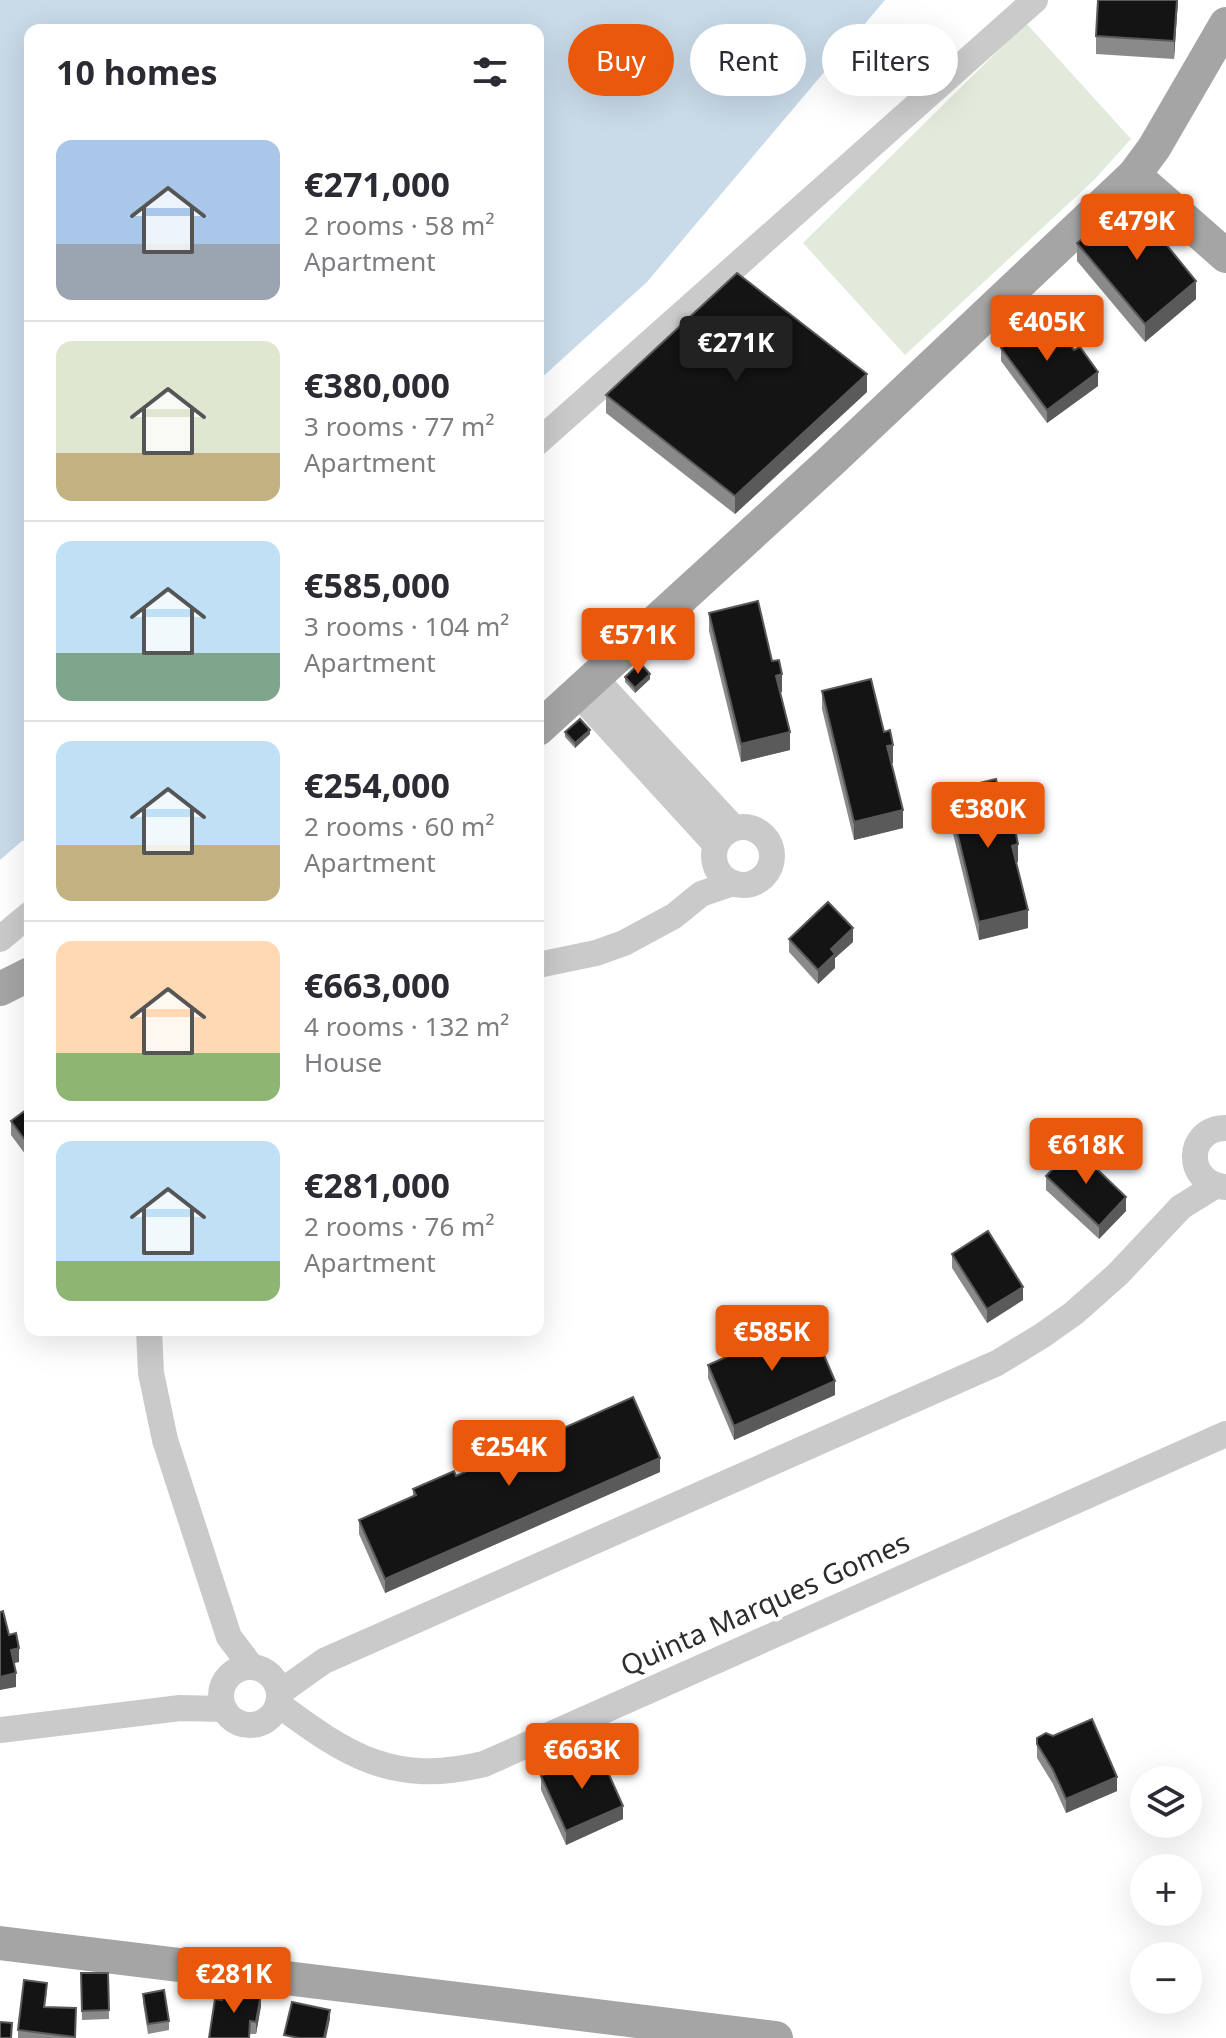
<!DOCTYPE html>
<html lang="en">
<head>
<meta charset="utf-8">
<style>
	:root { --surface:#fff; --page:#f2f2f3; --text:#2b2b33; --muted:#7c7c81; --line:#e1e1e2; --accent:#ea580c }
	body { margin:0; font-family:"Noto Sans",sans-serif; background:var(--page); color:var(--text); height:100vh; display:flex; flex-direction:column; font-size:30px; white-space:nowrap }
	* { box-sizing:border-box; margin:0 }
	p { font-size:26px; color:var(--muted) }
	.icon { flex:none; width:44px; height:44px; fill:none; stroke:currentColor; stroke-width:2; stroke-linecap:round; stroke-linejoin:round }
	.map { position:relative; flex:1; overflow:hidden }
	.side { position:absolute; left:24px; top:24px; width:520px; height:1312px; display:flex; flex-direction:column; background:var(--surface); border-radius:16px; box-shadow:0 8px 32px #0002 }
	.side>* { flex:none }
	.top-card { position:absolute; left:568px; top:24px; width:538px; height:72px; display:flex; gap:16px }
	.buttons { position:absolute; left:1130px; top:1766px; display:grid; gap:16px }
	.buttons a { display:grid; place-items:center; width:72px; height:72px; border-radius:50%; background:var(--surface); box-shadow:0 8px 32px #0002; font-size:40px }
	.price { position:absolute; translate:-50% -68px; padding:0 18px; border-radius:8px; background:var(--accent); color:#fff; font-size:26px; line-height:52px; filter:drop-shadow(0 2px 4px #0008) }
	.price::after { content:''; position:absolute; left:50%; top:48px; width:24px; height:18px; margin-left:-12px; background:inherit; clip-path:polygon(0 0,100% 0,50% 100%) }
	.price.active { background:#222; color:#fff }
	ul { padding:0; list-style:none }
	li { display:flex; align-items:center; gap:24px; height:200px; padding:0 32px }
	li+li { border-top:2px solid var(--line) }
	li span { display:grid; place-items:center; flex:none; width:224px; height:160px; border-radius:16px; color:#555 }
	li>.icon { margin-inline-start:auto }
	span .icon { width:96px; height:96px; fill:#fffc; stroke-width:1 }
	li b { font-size:34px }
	h2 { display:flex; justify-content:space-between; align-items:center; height:96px; padding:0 32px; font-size:34px }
	.chip { padding:0 28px; border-radius:36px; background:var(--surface); box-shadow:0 8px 32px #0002; font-size:28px; line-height:72px }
	.chip.active { background:var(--accent); color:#fff }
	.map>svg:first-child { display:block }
</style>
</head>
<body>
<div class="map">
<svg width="1226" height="2038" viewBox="0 0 1226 2038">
	<rect width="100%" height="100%" fill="#fff"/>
	<polygon fill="#e2eadc" points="1026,23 1131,139 1094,180 905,355 803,243"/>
	<polygon fill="#c9dae8" points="0,0 885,0 647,282 538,381 538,30 30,30 30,840 22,841 0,860"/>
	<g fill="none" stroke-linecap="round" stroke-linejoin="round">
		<g stroke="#cacaca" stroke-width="26">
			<polyline points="538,442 1035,0"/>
			<polyline points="594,677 734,828"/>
			<polyline points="577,693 716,845"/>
			<circle cx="743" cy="856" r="29"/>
			<polyline points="0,939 30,914"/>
			<polyline points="538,965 596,953 624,943 674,916 701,894 733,883"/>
			<path d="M1226,1128C1185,1128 1184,1184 1226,1187"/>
			<polyline points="149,1330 151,1373 165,1440 229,1637 251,1666"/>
			<circle cx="250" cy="1696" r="29"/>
			<polyline points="279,1693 324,1661 997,1363 1043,1335 1074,1313 1118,1274 1181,1207 1215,1186"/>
			<path d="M278,1704C348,1756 394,1786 484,1764L1226,1434"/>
			<polyline points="0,1730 180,1708 224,1709"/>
		</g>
		<g stroke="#a5a5a5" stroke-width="34">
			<polyline points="1134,175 1226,256"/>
			<polyline points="538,729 829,463 1134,175 1154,148 1226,24"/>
			<polyline points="0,989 30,974"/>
			<polyline points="0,1943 776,2038"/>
		</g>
	</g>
	<g fill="#8a8a8a">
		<polygon points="1178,0 1174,59 1096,54 1096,36"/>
		<polygon points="1077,243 1196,299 1145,342 1077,261"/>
		<polygon points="1004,336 1045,336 1057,343 1098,386 1047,423 1001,361 1001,348 1004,345"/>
		<polygon points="867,392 735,514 606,413 606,395"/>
		<polygon points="709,613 772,661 782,692 780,693 790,750 741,762 709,631"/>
		<polygon points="625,677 650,679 635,693 625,682"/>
		<polygon points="822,691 884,732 893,763 891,764 903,828 854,840 822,709"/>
		<polygon points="565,732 590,734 575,748 565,737"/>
		<polygon points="947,791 1018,862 1016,863 1028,928 979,940 947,809"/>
		<polygon points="789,939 853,942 835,958 835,968 818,984 789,952"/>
		<polygon points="30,1107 30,1157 28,1158 11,1135 11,1121"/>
		<polygon points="1046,1176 1126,1211 1099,1239 1046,1190"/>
		<polygon points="952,1254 1023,1300 987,1323 952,1268"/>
		<polygon points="708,1365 835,1395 734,1440 708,1378"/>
		<polygon points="660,1472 385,1593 359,1534 359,1520 413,1496 413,1489 456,1476"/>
		<polygon points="1037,1744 1117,1791 1066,1813 1053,1784 1037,1758"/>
		<polygon points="541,1776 623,1819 566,1845 541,1790"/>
		<polygon points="81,1973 108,1973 109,2019 82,2020"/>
		<polygon points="47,1992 45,2007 76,2008 75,2038 18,2038 18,2030"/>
		<polygon points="143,1994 169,2021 169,2030 148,2034 143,2003"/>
		<polygon points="261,2006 256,2034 250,2034 250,2038 209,2038"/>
	</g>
	<g fill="#5a5a5a">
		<polygon points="1177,0 1178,0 1174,59 1174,41"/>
		<polygon points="1196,281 1196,299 1145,342 1145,324"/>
		<polygon points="1098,372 1098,386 1047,423 1047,410"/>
		<polygon points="867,374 867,392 735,514 735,496"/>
		<polygon points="650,674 650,679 635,693 635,688"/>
		<polygon points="782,674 782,692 776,694 776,676"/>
		<polygon points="590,730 590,734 575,748 575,743"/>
		<polygon points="790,732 790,750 741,762 741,744"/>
		<polygon points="893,745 893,763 887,764 887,746"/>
		<polygon points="903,810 903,828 854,840 854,822"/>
		<polygon points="1018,844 1018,862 1012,864 1012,846"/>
		<polygon points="1028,910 1028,928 979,940 979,922"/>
		<polygon points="853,928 853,942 835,958 835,968 818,984 818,970 831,949"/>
		<polygon points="30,1143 30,1157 28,1158 28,1144"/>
		<polygon points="1126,1197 1126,1211 1099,1239 1099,1226"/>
		<polygon points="1023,1287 1023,1300 987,1323 987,1309"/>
		<polygon points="835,1381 835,1395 734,1440 734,1426"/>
		<polygon points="660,1458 660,1472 385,1593 385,1579"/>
		<polygon points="19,1648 19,1662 11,1664 11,1650"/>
		<polygon points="16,1673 16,1687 0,1690 0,1677"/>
		<polygon points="1117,1777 1117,1791 1066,1813 1066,1799"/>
		<polygon points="623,1806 623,1819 566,1845 566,1831"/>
		<polygon points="261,1994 261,2006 256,2034 256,2022"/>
		<polygon points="330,2010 330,2019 326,2038 324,2038"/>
	</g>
	<g fill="#141414" stroke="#5a5a5a" stroke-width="2">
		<polygon points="1098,0 1177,0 1174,41 1096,36"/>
		<polygon points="1129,199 1196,281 1145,324 1077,243"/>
		<polygon points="737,273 867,374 735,496 606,395"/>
		<polygon points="1031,316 1045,336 1050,333 1057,343 1065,337 1074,350 1080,347 1098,372 1047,410 1001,348 1009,342 1004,336"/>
		<polygon points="758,601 772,661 779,660 782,674 776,676 790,732 741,744 709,613"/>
		<polygon points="640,663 650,674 635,688 625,677"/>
		<polygon points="871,679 884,732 890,730 893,745 887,746 903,810 854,822 822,691"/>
		<polygon points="580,719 590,730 575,743 565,732"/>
		<polygon points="996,779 1008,831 1015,829 1018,844 1012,846 1028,910 979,922 947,791"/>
		<polygon points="828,902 853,928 831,949 835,954 818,970 789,939"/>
		<polygon points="30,1107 30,1143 28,1144 11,1121"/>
		<polygon points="1074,1147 1126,1197 1099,1226 1046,1176"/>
		<polygon points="988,1231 1023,1287 987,1309 952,1254"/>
		<polygon points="809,1320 835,1381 734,1426 708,1365"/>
		<polygon points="633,1397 660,1458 385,1579 359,1520 416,1495 413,1489 454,1471 456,1476"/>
		<polygon points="3,1611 9,1635 16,1633 19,1648 11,1650 16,1673 0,1677 0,1612"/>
		<polygon points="1092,1719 1117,1777 1066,1799 1053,1770 1037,1744 1037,1738 1046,1733 1053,1736"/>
		<polygon points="598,1750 623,1806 566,1831 541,1776"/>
		<polygon points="81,1973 108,1973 109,2010 82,2011"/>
		<polygon points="24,1980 47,1983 44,2007 76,2008 75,2037 18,2030"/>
		<polygon points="224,1989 261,1994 256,2022 250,2021 249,2038 209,2038 215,1999 222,2000"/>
		<polygon points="164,1990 169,2021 148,2024 143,1994"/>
		<polygon points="292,2002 330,2010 324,2038 299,2038 284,2035"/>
		<polygon points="0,2022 12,2023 11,2038 0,2038"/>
	</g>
	<g text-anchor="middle" stroke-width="8" stroke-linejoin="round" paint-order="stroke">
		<g font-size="28" fill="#2d2d2d" stroke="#fff">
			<text transform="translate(765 1604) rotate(-24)" y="10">Quinta Marques Gomes</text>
		</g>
	</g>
</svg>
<div class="buttons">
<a><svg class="icon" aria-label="layers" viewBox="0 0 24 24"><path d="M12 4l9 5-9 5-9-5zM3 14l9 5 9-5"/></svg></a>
<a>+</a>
<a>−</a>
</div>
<b class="price" style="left:1137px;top:262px">€479K</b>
<b class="price" style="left:1047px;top:363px">€405K</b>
<b class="price active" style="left:736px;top:384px">€271K</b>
<b class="price" style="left:638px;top:676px">€571K</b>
<b class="price" style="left:988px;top:850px">€380K</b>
<b class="price" style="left:1086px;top:1186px">€618K</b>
<b class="price" style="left:772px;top:1373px">€585K</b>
<b class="price" style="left:509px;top:1488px">€254K</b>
<b class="price" style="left:582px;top:1791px">€663K</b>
<b class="price" style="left:234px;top:2015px">€281K</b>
<div class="top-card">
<a class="chip active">Buy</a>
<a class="chip">Rent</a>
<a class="chip">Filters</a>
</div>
<section class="side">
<h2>10 homes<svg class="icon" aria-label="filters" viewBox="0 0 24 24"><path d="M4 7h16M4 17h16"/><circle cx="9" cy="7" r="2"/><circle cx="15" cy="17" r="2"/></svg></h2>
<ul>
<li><span style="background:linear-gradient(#a9c7e8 65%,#9aa5b1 0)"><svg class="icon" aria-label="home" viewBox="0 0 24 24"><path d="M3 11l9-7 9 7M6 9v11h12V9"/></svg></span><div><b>€271,000</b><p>2 rooms · 58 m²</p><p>Apartment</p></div></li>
<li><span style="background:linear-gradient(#dfe7d0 70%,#c2b280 0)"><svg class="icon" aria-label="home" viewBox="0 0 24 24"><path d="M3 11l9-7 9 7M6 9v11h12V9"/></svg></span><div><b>€380,000</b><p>3 rooms · 77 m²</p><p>Apartment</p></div></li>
<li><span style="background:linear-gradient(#bfe0f5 70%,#7fa58c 0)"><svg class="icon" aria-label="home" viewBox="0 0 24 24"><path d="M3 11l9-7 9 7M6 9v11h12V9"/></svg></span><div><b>€585,000</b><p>3 rooms · 104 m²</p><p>Apartment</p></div></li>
<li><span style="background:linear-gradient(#bfe0f5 65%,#c2b280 0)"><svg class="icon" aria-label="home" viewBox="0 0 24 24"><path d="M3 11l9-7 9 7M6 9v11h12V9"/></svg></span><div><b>€254,000</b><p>2 rooms · 60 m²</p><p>Apartment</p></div></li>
<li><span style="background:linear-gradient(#ffd9b3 70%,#8fb573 0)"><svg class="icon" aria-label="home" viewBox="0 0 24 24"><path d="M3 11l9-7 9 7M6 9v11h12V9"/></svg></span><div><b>€663,000</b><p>4 rooms · 132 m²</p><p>House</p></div></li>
<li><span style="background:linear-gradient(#bfe0f5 75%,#8fb573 0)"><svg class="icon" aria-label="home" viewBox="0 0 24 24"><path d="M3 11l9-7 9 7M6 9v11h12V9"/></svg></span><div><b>€281,000</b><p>2 rooms · 76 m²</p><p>Apartment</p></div></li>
</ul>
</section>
</div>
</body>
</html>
